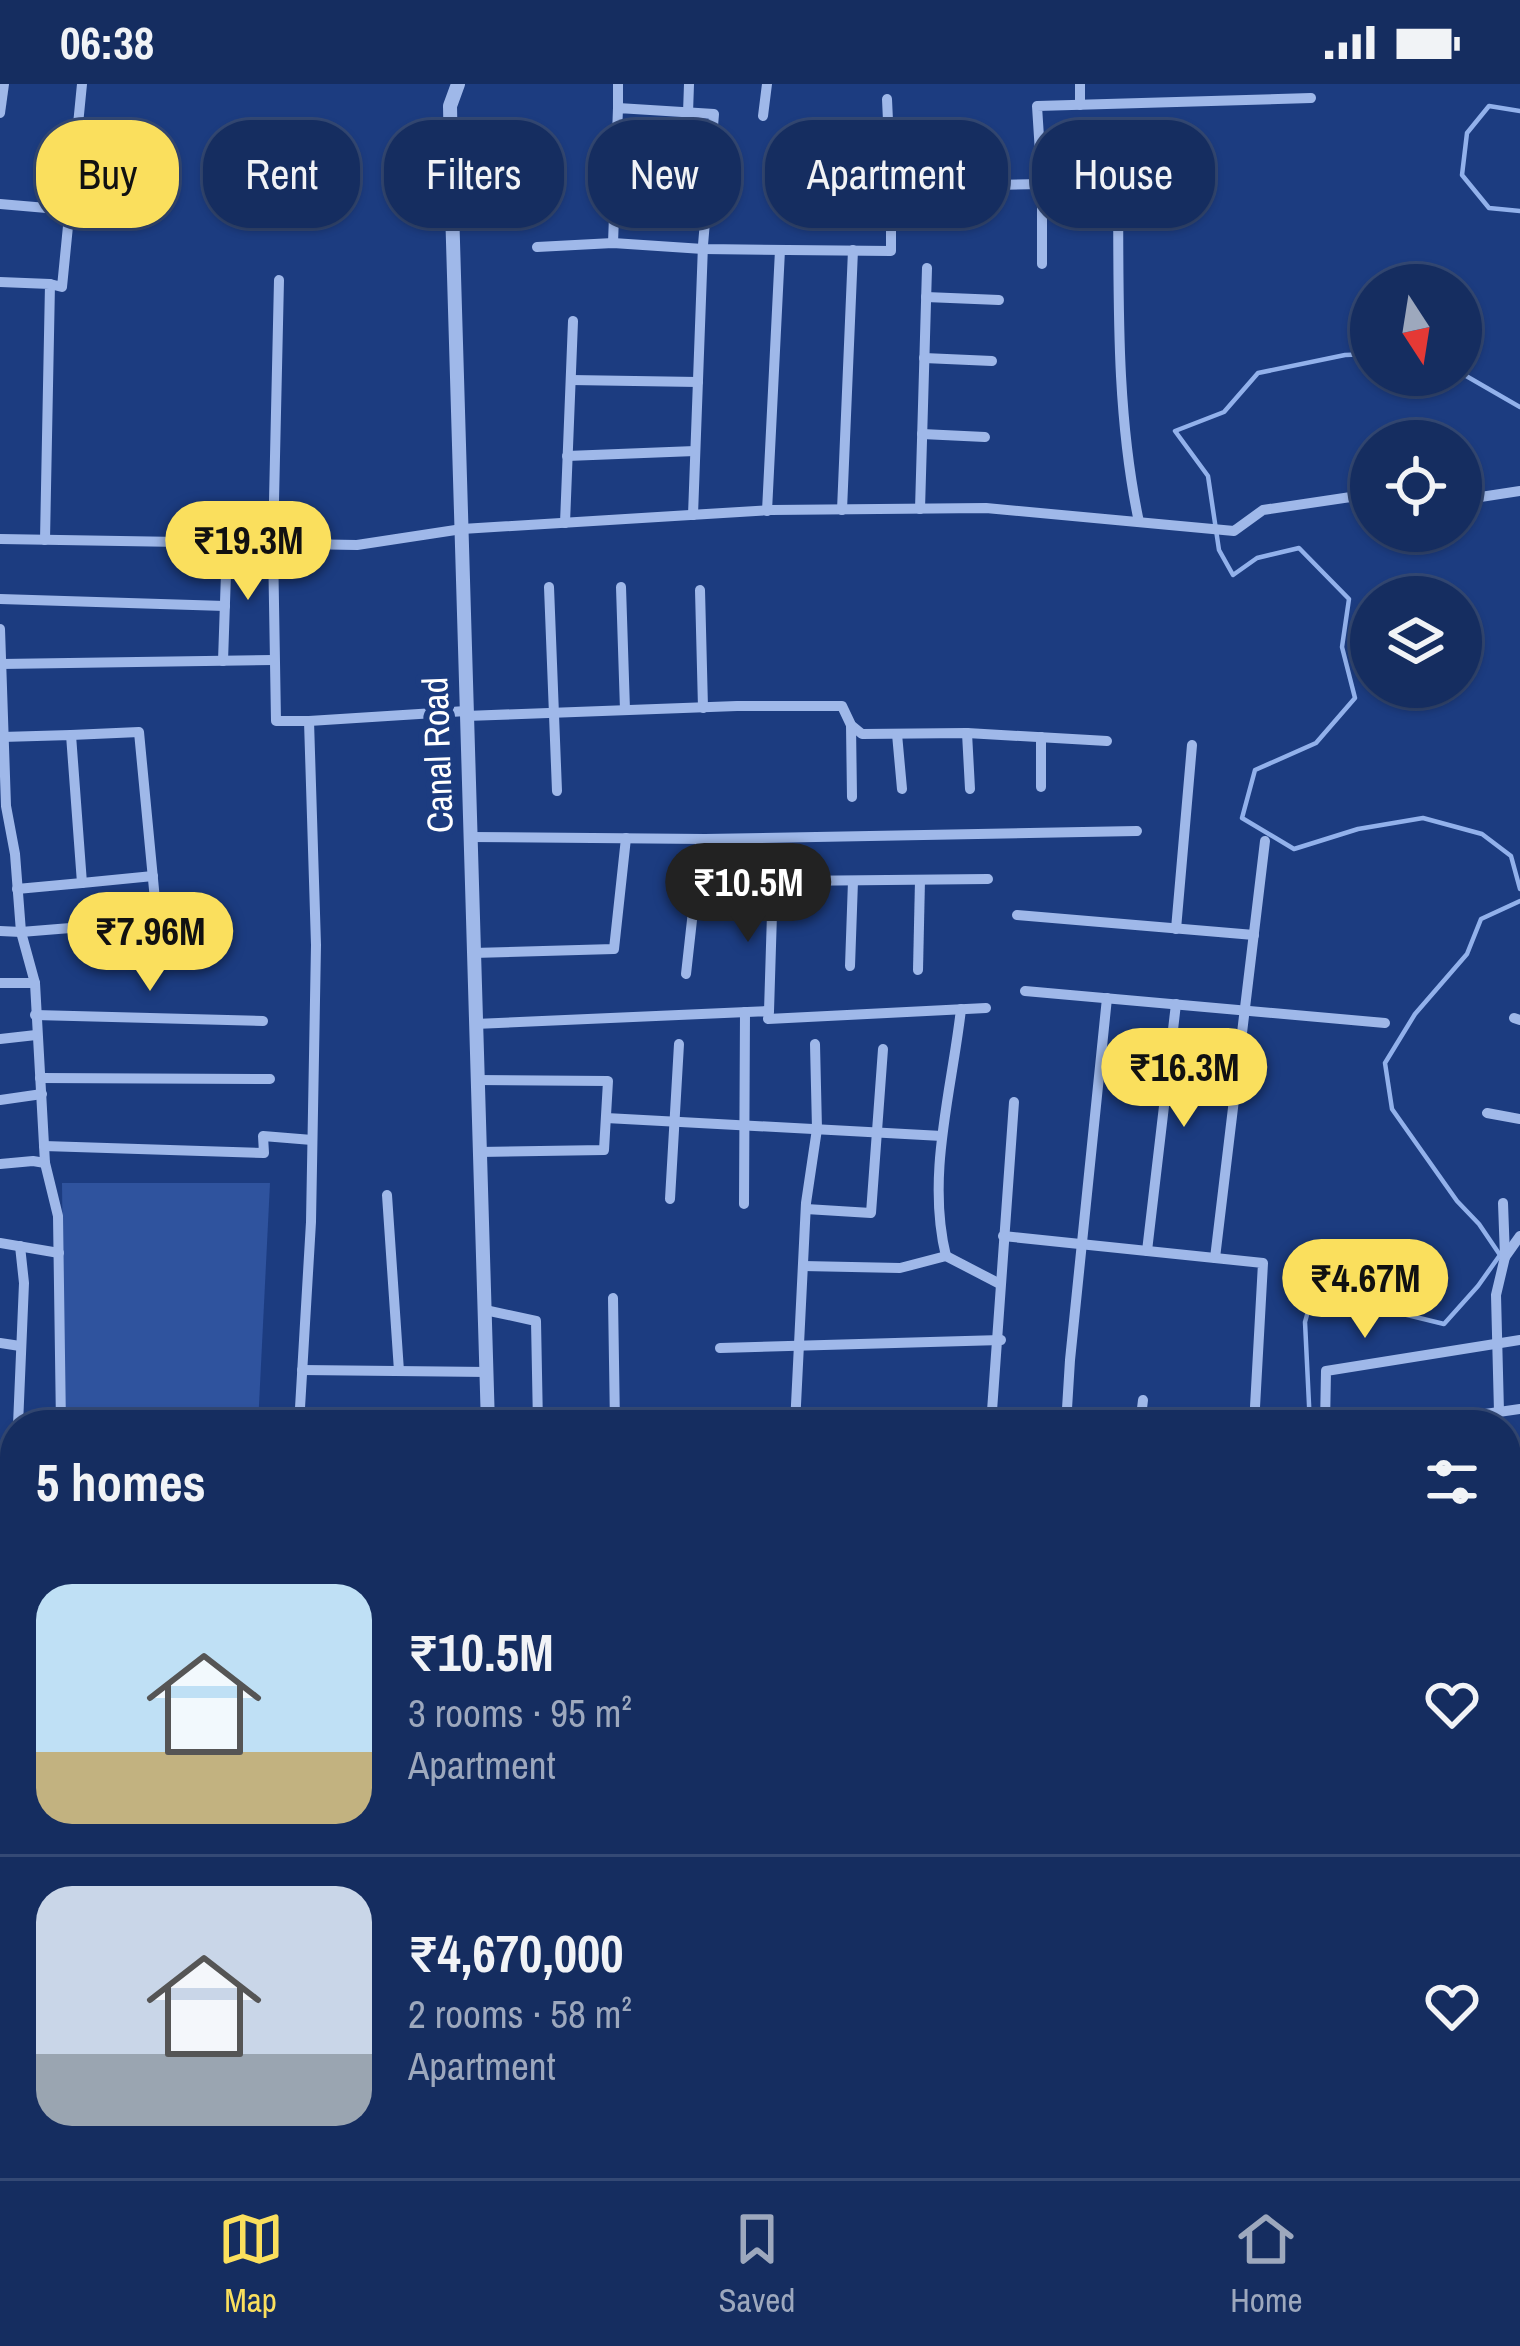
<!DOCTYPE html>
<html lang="en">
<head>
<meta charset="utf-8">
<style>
	:root { --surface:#152d60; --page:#1e3566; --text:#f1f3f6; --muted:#9da8bd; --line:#344975; --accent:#fadf5d }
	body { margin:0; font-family:"Archivo Narrow",sans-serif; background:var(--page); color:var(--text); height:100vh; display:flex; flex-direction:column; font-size:45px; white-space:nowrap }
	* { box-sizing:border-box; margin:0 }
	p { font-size:39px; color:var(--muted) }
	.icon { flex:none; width:66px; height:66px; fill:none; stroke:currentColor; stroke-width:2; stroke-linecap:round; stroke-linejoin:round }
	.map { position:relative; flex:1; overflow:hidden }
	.drawer { position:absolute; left:0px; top:1326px; width:1521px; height:768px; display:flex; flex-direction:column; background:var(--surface); border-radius:48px 48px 0 0; box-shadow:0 3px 9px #0004,0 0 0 3px var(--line) }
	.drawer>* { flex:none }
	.top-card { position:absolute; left:36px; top:36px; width:1449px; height:108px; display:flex; gap:24px }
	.needle { width:78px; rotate:168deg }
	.buttons { position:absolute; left:1350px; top:180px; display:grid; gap:24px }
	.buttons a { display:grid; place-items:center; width:132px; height:132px; border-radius:50%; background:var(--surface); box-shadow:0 3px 9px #0004,0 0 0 3px var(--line); font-size:60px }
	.price { position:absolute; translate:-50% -102px; padding:0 27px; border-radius:42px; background:var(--accent); color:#111; font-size:39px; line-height:78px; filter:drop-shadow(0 3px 6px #0008) }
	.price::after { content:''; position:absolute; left:50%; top:72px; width:36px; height:27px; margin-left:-18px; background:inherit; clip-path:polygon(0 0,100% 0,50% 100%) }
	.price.active { background:#222; color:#fff }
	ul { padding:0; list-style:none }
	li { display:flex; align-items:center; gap:36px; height:300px; padding:0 36px }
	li+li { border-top:3px solid var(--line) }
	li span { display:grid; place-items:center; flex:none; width:336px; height:240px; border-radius:36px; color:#555 }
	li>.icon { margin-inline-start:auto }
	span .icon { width:144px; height:144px; fill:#fffc; stroke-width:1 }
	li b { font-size:51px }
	h2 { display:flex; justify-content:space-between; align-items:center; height:144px; padding:0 36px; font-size:51px }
	.pill { padding:0 42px; border-radius:48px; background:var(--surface); box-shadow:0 3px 9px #0004,0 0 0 3px var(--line); font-size:42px; line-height:108px }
	.pill.active { background:var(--accent); color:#111 }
	.status { display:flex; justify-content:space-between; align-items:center; height:84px; padding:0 60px; background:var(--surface); direction:ltr }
	.status svg { height:33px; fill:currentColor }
	.tabs { display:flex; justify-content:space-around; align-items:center; height:168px; border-top:3px solid var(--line); background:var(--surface); font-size:33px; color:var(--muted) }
	.tabs a { display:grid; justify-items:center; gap:6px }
	.tabs .active { color:var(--accent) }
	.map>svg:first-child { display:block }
</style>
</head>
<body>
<div class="status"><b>06:38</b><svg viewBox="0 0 49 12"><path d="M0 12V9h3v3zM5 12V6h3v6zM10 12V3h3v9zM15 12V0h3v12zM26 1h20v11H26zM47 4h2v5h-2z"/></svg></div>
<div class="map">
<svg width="1520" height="2094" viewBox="0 0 1520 2094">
	<rect width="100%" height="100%" fill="#1c3c80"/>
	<polygon fill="#2f539e" points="62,1099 270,1099 258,1341 65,1341"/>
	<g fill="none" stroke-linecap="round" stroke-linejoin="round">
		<g stroke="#92b1eb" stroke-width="4.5">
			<polyline points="1520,27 1489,22 1467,49 1462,91 1489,124 1520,127"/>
			<polyline points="1371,270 1345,271 1258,289 1224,328 1175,347 1208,392 1219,466 1233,491 1257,474 1299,464 1349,515 1342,563 1355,614 1316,659 1255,686 1242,734 1294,765 1358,745 1423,734 1482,750 1511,772 1520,805"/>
			<polyline points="1461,289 1520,323"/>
			<polyline points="1310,1341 1305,1238 1317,1195 1375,1205 1399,1229 1444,1240 1478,1202 1500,1171 1479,1140 1457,1117 1392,1025 1385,979 1415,930 1467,870 1481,835 1520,817"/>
			<polyline points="1506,1645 1520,1647"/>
		</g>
		<g stroke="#9fb8e9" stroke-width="10">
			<polyline points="1080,0 1080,21"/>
			<polyline points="887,15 891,103"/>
			<polyline points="618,24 618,0"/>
			<polyline points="0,29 4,0"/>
			<polyline points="688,29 689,0"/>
			<polyline points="763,32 767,0"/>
			<polyline points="0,120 70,126"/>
			<polyline points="613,159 618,24 714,30 703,161 693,431"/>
			<polyline points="537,163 613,159 703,165 891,167 891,103 1042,100 1042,180"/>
			<polyline points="279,196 273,461 276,637 309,637"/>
			<polyline points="0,198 50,200 45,456"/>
			<polyline points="50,200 62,203 82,0"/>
			<polyline points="926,213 999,216"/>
			<polyline points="924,274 992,277"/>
			<polyline points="571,296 698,298"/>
			<polyline points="922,350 985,353"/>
			<polyline points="567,372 695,367"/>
			<polyline points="1461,416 1520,407"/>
			<polyline points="920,425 927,184"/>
			<polyline points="842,426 853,166"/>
			<polyline points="767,427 780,166"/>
			<path d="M1139,438C1115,325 1119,209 1118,94L1042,100L1037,22L1311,14"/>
			<polyline points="565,439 573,237"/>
			<polyline points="0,455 357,461 462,445 771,426 986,424 1234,447 1263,426 1371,410"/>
			<polyline points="549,503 557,707"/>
			<polyline points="621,503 625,626"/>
			<polyline points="700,506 703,624"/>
			<polyline points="0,515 225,522"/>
			<polyline points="0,545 6,722 15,770 21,848 35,899 45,1079 58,1132 61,1341"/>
			<polyline points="223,577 227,460"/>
			<polyline points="1,580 273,576"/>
			<polyline points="466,632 737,622 842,622 851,641 862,650 967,649 1107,657"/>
			<polyline points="851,641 852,713"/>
			<polyline points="967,649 970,705"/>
			<polyline points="897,650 902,705"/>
			<polyline points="2,653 71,651 82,799 17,805"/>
			<polyline points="1041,703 1041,653"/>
			<polyline points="470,753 705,755 1137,747"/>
			<polyline points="697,798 988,795"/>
			<polyline points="82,799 153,792"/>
			<polyline points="1017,831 1254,851"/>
			<polyline points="1176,845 1192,661"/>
			<polyline points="0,847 21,848 157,837 139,648 71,651"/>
			<polyline points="473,869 614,865 626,754"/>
			<polyline points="850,882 853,797"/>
			<polyline points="918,886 920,796"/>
			<polyline points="686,890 701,755"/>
			<polyline points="0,899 35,899"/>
			<polyline points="1025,907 1385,939"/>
			<polyline points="769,927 773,797"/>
			<polyline points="35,931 263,937"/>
			<polyline points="1514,934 1520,936"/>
			<polyline points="475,940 769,927 768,935 986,924"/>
			<polyline points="0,955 36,951"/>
			<polyline points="40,994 270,995"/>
			<polyline points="476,996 608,997 604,1066 479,1068"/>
			<polyline points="0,1016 42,1010"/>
			<polyline points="1487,1029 1520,1035"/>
			<polyline points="606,1034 942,1052"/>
			<polyline points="44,1062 264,1069 263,1052 312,1056"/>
			<polyline points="0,1080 33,1077 45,1079"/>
			<polyline points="387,1111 399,1287"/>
			<polyline points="670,1115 679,960"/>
			<polyline points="744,1120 745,928"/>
			<polyline points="806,1125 871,1129 883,965"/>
			<polyline points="1003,1152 1263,1179 1254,1341"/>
			<polyline points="0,1159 59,1169"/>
			<polyline points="1147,1167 1176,920"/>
			<path d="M946,1172C926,1091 952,1006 961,925"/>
			<polyline points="1505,1173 1520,1152"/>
			<polyline points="1215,1174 1265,757"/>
			<polyline points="803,1182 900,1184 946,1172 1000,1200"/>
			<polyline points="613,1214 615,1341"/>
			<polyline points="485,1226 536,1237 538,1341"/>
			<polyline points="0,1259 20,1262"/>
			<polyline points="720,1264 1001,1256"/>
			<polyline points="302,1286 488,1288"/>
			<polyline points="1499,1328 1496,1211 1505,1173 1503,1119"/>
			<polyline points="18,1341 24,1199 20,1162"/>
			<polyline points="299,1341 311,1138 316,861 309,637 466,627"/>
			<polyline points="795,1341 806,1119 817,1045 815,960"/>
			<polyline points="953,1341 991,1340"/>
			<polyline points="991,1341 1014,1018"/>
			<polyline points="1066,1341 1070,1276 1107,914"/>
			<polyline points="1140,1341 1143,1316"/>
			<polyline points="1325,1341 1326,1287 1520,1256"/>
			<polyline points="1408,1341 1520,1325"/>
			<polyline points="0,1366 15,1370"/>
			<polyline points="1506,1462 1520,1462"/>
			<polyline points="1506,1596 1520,1599"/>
			<polyline points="0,1616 15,1616"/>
			<polyline points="0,1795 15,1795"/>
			<polyline points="1506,1816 1520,1823"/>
			<polyline points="0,1893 15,1892"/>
			<polyline points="49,2079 50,2094"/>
			<polyline points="173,2079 237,2094"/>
			<polyline points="450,2079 507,2093"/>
			<polyline points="703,2079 788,2089 789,2079"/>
			<polyline points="955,2079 987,2084"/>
			<polyline points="152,2094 154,2079"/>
			<polyline points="1123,2094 1126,2079"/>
			<polyline points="1261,2094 1263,2079"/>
			<polyline points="1411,2094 1413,2079"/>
			<polyline points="1509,2094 1520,2007"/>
		</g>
		<g stroke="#9fb8e9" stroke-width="14">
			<polyline points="458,0 450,22 452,124 488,1341"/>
			<polyline points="506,2079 507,2094"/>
		</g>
		<g stroke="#f0f4fe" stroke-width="16">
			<polyline points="0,1456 15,1458"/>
			<polyline points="0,1483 15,1486"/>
			<polyline points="1506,1885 1520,1888"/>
			<polyline points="1506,1907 1520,1911"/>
		</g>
	</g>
	<g text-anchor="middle" stroke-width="12" stroke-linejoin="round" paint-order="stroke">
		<g font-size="36" fill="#fff" stroke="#1c3c80">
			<text transform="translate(437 671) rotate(-92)" y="13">Canal Road</text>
		</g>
	</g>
</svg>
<div class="buttons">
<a><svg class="needle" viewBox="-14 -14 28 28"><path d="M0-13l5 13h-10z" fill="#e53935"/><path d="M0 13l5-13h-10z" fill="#9da8bd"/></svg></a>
<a><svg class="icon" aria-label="locate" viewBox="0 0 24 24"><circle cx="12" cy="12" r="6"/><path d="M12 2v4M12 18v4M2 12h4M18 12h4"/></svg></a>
<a><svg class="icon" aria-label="layers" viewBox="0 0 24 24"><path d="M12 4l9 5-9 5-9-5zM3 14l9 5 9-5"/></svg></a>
</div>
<b class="price" style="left:248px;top:519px">₹19.3M</b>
<b class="price active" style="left:748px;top:861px">₹10.5M</b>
<b class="price" style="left:150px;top:910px">₹7.96M</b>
<b class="price" style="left:1184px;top:1046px">₹16.3M</b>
<b class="price" style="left:1365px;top:1257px">₹4.67M</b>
<div class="top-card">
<a class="pill active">Buy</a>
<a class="pill">Rent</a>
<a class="pill">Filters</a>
<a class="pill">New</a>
<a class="pill">Apartment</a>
<a class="pill">House</a>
</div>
<section class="drawer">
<h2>5 homes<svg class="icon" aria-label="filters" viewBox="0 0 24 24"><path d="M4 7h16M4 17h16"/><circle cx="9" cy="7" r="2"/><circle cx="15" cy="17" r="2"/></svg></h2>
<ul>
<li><span style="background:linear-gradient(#bfe0f5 70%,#c2b280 0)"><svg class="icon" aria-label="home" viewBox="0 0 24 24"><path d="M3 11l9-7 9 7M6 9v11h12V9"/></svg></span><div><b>₹10.5M</b><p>3 rooms · 95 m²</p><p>Apartment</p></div><svg class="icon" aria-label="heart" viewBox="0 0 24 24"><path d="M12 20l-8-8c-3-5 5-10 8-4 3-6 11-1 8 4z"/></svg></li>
<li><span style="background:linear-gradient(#c9d6e8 70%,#9aa5b1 0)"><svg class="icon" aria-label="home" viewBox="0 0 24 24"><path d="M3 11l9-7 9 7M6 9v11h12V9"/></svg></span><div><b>₹4,670,000</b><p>2 rooms · 58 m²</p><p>Apartment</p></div><svg class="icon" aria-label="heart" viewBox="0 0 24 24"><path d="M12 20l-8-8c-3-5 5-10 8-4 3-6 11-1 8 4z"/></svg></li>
</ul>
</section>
</div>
<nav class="tabs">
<a class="active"><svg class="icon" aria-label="map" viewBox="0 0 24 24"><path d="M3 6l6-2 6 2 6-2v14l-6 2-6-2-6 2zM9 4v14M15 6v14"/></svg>Map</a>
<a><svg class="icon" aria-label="saved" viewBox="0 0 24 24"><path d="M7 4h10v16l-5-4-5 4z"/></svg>Saved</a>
<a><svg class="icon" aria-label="home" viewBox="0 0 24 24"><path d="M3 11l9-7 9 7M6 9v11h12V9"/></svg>Home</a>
</nav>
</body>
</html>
